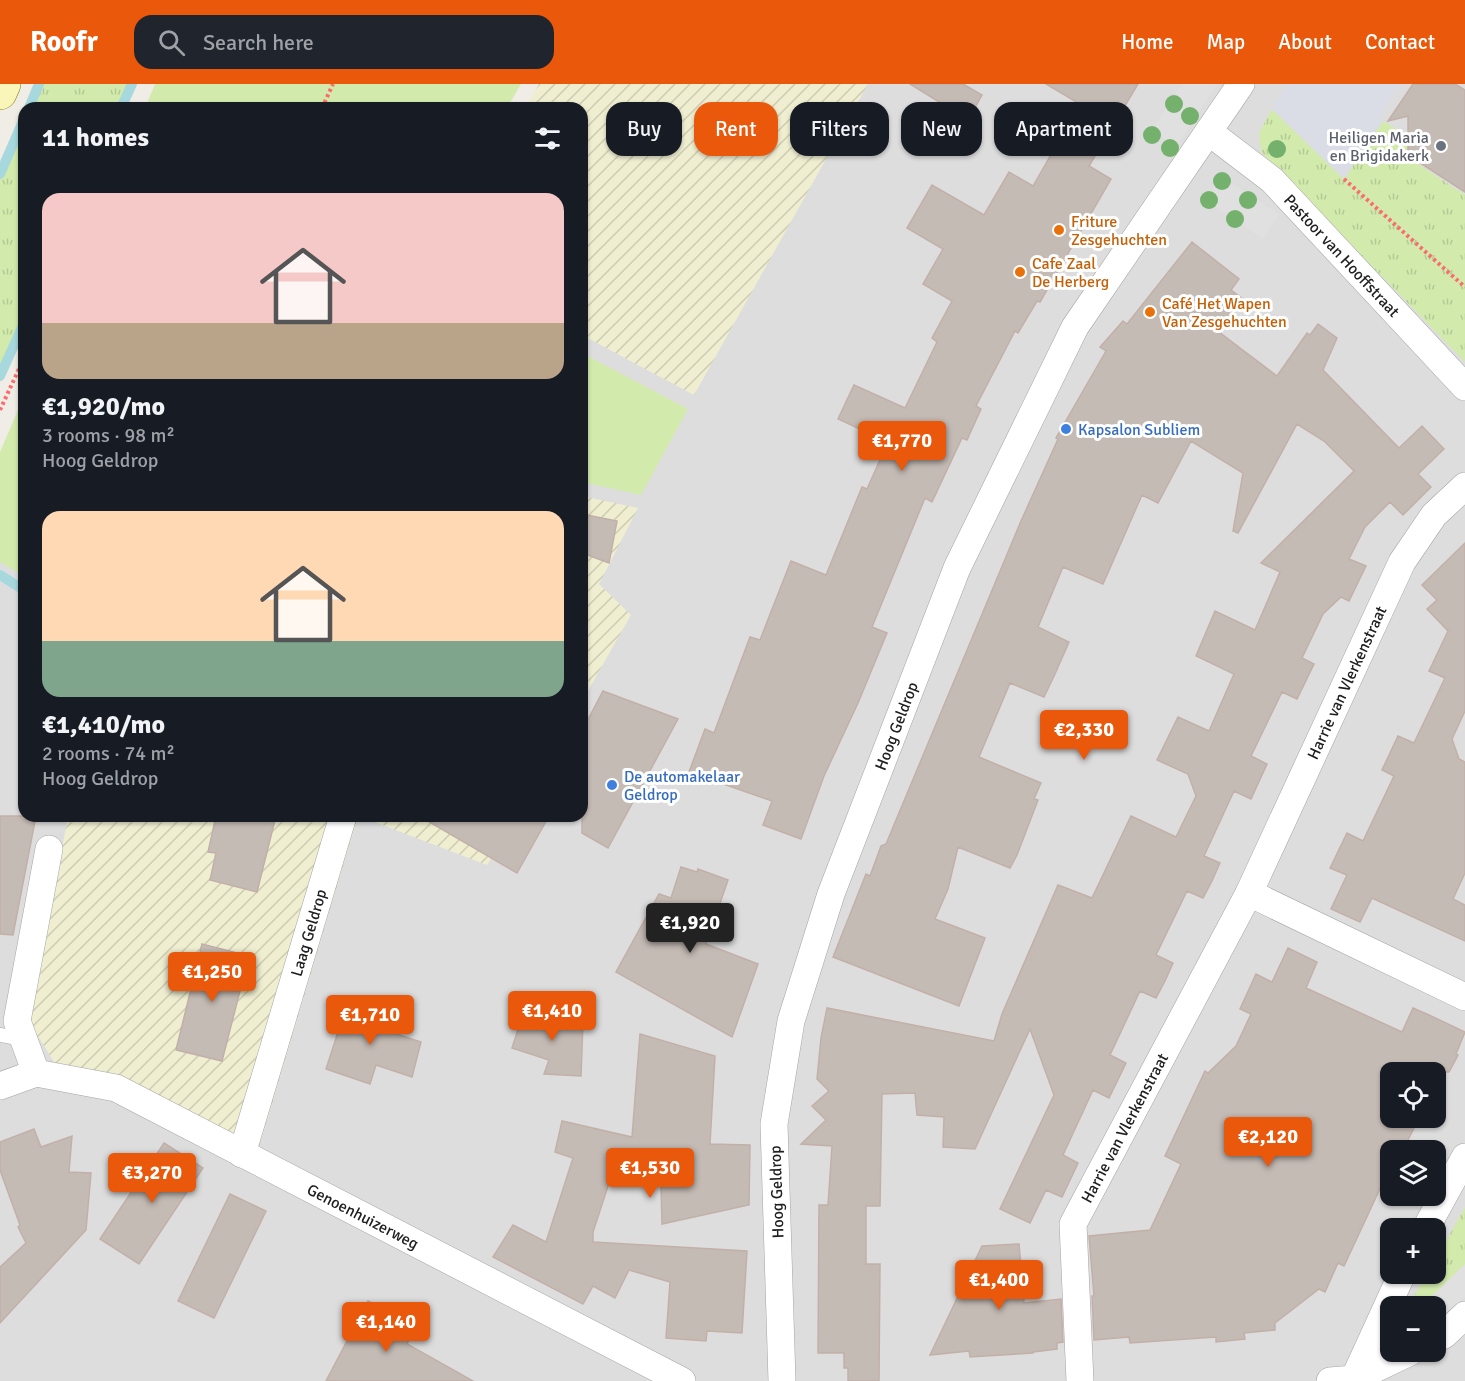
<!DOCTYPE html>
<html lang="en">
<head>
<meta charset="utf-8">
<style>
	:root { --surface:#171b24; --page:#20242c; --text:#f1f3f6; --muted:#9ea1a6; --accent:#ea580c }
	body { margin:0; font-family:Signika,sans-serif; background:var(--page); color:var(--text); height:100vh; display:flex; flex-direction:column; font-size:22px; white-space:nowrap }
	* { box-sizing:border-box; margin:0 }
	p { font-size:20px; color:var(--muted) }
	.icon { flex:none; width:33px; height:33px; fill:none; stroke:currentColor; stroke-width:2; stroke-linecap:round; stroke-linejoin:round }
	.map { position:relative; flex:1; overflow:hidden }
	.sheet { position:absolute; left:18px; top:18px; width:570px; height:720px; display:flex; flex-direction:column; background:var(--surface); border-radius:18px; box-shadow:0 2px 4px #0004 }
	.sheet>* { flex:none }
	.banner { position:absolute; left:606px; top:18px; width:570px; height:54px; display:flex; gap:12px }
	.fabs { position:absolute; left:1380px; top:978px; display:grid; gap:12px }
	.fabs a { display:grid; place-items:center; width:66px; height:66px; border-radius:12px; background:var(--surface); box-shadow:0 2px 4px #0004; font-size:30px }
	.price { position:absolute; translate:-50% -51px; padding:0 14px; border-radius:6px; background:var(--accent); color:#fff; font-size:20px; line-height:39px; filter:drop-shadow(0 2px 3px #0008) }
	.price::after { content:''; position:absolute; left:50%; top:36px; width:18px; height:14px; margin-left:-9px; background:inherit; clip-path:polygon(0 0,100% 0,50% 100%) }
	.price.active { background:#222; color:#fff }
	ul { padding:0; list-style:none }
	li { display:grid; align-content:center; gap:12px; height:318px; padding:0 24px }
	li span { display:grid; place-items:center; height:186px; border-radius:18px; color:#555 }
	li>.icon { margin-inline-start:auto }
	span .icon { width:108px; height:108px; fill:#fffc; stroke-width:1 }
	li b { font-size:26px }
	h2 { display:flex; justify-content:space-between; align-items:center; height:72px; padding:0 24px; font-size:26px }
	.pill { padding:0 21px; border-radius:18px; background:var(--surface); box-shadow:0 2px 4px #0004; font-size:21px; line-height:54px }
	.pill.active { background:var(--accent); color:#fff }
	header { display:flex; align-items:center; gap:36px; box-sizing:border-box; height:84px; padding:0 30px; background:var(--accent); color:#fff }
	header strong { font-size:28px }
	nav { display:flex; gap:33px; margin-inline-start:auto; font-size:21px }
	.search { width:420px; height:54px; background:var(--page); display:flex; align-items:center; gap:15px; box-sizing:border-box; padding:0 21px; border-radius:18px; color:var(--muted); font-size:22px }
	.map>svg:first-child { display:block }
</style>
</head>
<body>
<header>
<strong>Roofr</strong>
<div class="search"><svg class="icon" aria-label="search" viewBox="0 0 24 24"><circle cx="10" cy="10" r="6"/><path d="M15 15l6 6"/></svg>Search here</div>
<nav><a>Home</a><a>Map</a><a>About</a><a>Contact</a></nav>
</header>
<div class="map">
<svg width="1465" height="1297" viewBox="0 0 1465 1297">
	<defs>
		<pattern id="farmland-furrows" width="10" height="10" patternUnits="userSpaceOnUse" patternTransform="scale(1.5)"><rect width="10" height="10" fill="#efeed1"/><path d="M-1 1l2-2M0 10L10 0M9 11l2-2" fill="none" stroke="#cdccb3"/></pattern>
		<pattern id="grass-tufts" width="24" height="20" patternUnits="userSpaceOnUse" patternTransform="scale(1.5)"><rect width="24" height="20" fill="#d2ebac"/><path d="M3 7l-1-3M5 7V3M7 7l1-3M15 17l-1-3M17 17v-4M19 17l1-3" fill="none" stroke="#b4c994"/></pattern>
	</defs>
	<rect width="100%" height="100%" fill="#f0ece6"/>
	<path fill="#dedddd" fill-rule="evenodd" d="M548,0H1465V1297H0V477L24,491V732H582V24ZM1390,988H1436V1034H1390ZM1390,1066H1436V1112H1390ZM1390,1144H1436V1190H1390ZM1390,1222H1436V1268H1390Z"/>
	<g fill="url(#farmland-furrows)">
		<polygon points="539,0 868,0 694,311 582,251 582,24 525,24"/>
		<polygon points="582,412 638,424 599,500 631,531 582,617"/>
		<polygon points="68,732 358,732 257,1070 131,1008 54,978 36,949 30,934"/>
		<polygon points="359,732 516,732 487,781"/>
	</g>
	<g fill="url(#grass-tufts)">
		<polygon points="36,0 128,0 118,24 25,24"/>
		<polygon points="1272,25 1344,95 1383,37 1415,57 1406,72 1465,111 1465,278 1261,68 1259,49"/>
		<polygon points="24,27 24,236 0,291 0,83"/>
		<polygon points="1465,1123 1465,1180 1423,1222 1408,1222 1427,1190 1436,1190 1436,1175"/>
	</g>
	<g fill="#d2ebac">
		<polygon points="155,0 521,0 507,24 145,24"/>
		<polygon points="582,269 688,325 641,411 582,398"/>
		<polygon points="24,312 24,492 0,478 0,368"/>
	</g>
	<g fill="#e0e0e0">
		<polygon points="1182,0 1217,0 1176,63 1152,46"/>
		<polygon points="1220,92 1279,130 1263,155 1205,116"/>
		<polygon points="1465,1180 1465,1213 1438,1239 1436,1237 1436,1222 1422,1222"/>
	</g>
	<polygon fill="#dadce6" points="1288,0 1400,0 1379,33 1383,37 1344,95 1272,25"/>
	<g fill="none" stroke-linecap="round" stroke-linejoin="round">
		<g stroke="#a6d8de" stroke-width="10">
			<polyline points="29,24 39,0"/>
			<polyline points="121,24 132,0"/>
			<polyline points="0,90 24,35"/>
			<polyline points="0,292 24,239"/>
			<polyline points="0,491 24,506"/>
		</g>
	</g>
	<g fill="#c5bbb5" stroke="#c2b0a8" stroke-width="1.5">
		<polygon points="910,0 963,0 982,11 968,36"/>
		<polygon points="1046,0 1138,0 1089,82 1111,95 1040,218 1037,217 1018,249 1015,247 976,322 981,325 967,356 962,354 932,418 925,414 872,543 887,549 858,619 824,692 801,755 763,741 772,717 689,688 705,645 714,649 750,553 760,556 791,477 826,491 862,403 867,405 888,358 838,335 854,301 905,324 937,258 932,254 952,217 923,200 943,165 907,144 932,101 984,131 1009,88 1033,102 1080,20"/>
		<polygon points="1413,0 1455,0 1465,6 1465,108 1408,71 1408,32 1388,37"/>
		<polygon points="1192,158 1239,195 1231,206 1244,216 1219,248 1277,292 1307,249 1310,251 1318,240 1337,254 1323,286 1399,364 1422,342 1444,365 1418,390 1431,403 1403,431 1390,418 1365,443 1349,475 1366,482 1349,517 1341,513 1323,530 1302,574 1314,580 1297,615 1282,608 1251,672 1267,680 1251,715 1234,707 1204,772 1220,779 1212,797 1203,814 1187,807 1156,871 1173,879 1165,897 1156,914 1140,907 1110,971 1126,979 1109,1014 1093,1006 1063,1071 1078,1079 1062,1113 1046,1106 1030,1139 1000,1125 1054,1011 1030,945 975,1065 943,1063 944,1033 917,1031 915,1009 882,1010 880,1122 866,1122 866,1180 880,1180 879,1297 848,1297 848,1284 844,1284 844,1269 818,1269 819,1121 828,1121 832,1062 801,1060 826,1036 812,1022 829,1007 817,995 821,954 827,924 994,957 1002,930 1058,801 1092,814 1131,732 1176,753 1196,712 1188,690 1157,676 1178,633 1209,647 1234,590 1196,572 1215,527 1255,546 1280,488 1261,479 1354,387 1324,357 1297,340 1238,449 1233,447 1243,389 1191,357 1158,419 1142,411 1103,500 1063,483 1038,543 1069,558 1055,590 1044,613 1010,599 979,673 1041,699 1034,715 1038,716 1017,771 1010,784 958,763 948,805 935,835 985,854 959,922 833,873 866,790 870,792 881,762 886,760 1021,437 1058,355 1056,354 1106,267 1100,263 1123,237 1127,240"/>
		<polygon points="582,430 617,437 609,479 582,469"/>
		<polygon points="1465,459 1465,627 1452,655 1459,675 1465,678 1465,789 1453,815 1465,821 1465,857 1372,814 1360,838 1331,825 1347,791 1330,784 1347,749 1363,757 1394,692 1382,686 1398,652 1414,659 1445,594 1429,587 1448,547 1427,525 1437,516 1422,501"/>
		<polygon points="603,607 678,635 608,764 582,749 582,647"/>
		<polygon points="0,732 36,732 13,851 0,850"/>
		<polygon points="216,732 276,732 257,808 210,796 216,769 208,768"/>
		<polygon points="419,732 549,732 517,789"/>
		<polygon points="681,783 697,788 698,785 728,796 706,860 758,880 732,953 616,888 659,810 671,814"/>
		<polygon points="202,860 249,872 222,977 176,966"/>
		<polygon points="1288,864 1317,878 1306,904 1402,948 1413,924 1429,931 1465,948 1456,970 1458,971 1449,988 1441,988 1436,999 1436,988 1390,988 1390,1034 1419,1034 1403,1066 1390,1066 1390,1083 1344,1182 1338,1179 1325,1208 1319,1205 1275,1239 1275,1246 1244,1249 1245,1255 1216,1258 1216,1253 1130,1259 1129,1253 1094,1256 1092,1212 1094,1212 1089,1152 1150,1146 1181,1080 1165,1072 1205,987 1208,989 1236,962 1251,930 1240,925 1256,890 1272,898"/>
		<polygon points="348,917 392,932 387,947 421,958 412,993 376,981 370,1000 326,985"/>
		<polygon points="534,924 583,939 581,992 544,990 549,976 512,964 523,930 530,932"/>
		<polygon points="640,950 715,972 710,1060 750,1061 749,1121 662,1140 661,1102 613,1087 593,1148 593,1158 747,1167 742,1249 707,1247 706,1257 666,1254 670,1198 629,1186 615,1214 593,1202 583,1220 493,1173 513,1141 546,1158 573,1074 555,1068 562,1037 632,1053"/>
		<polygon points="34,1045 41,1063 72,1052 69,1088 91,1089 86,1146 0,1239 0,1183 26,1159 18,1143 20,1141 0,1086 0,1058"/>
		<polygon points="164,1059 203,1084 139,1180 100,1155"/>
		<polygon points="230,1110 266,1127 214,1234 178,1217"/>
		<polygon points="1019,1160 1024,1219 1061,1215 1063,1258 1057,1259 1057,1265 1033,1268 1033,1269 970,1273 969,1267 930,1271 982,1162"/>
		<polygon points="368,1217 416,1242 407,1260 473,1297 326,1297"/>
	</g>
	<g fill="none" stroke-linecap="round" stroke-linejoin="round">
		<defs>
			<polyline id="lane" points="0,951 23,955"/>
			<g id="street">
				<path id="s1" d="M1209,48L1272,96L1465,303"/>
				<polyline points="1249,809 1465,913"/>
				<polyline points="36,989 17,937 49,765"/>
				<path id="s2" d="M0,1002L36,989L116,1004L682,1297"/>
				<path id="s3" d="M242,1070L343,732"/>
				<polyline points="1426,1144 1465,1073"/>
				<polyline points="1436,1255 1444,1251 1465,1231"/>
				<path id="s4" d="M782,1297L774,1040L791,937L831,810L957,484L1075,243L1241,0"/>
				<path id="s5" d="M1080,1297L1073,1140L1249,809L1402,478L1434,431L1465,402"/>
				<polyline points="1330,1297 1354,1295 1410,1268"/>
				<polyline points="1353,1297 1402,1190"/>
			</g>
			<polyline id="secondary" points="0,9 4,0"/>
		</defs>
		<use href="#lane" stroke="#a4a4a4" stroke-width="15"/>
		<use href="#street" stroke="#a4a4a4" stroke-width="28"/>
		<use href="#secondary" stroke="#7a7903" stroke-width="34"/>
		<g stroke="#fc6c6e" stroke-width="4" stroke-dasharray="3 3" stroke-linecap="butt">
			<polyline points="322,24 333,0"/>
			<polyline points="1344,95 1465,203"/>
			<polyline points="0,326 24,274"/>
		</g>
		<use href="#lane" stroke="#fff" stroke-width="14"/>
		<use href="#street" stroke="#fff" stroke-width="27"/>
		<use href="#secondary" stroke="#faf6ba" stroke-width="33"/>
	</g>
	<g fill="#74b16d">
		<circle cx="1174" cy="20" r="9"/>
		<circle cx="1190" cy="32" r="9"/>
		<circle cx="1152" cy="51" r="9"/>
		<circle cx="1170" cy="64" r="9"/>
		<circle cx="1277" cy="65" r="9"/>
		<circle cx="1222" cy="97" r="9"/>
		<circle cx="1209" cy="116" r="9"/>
		<circle cx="1248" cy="116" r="9"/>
		<circle cx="1235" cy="135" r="9"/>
	</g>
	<circle fill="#6b7280" stroke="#fff" stroke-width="2" cx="1441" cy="62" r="6"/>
	<g fill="#e8710a" stroke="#fff" stroke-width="2">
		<circle cx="1059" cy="146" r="6"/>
		<circle cx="1020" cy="188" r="6"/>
		<circle cx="1150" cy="228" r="6"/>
	</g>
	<g fill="#3f7fe0" stroke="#fff" stroke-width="2">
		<circle cx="1066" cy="345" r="6"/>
		<circle cx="612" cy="701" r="6"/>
	</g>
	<g text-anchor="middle" stroke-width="6" stroke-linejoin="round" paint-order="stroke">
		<g font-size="16" fill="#5b616d" stroke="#fff" text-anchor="end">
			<text x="1429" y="59">Heiligen Maria<tspan x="1429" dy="18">en Brigidakerk</tspan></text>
		</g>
		<g font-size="16" fill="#c56008" stroke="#fff" text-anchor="start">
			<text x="1071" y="143">Friture<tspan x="1071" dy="18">Zesgehuchten</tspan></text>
			<text x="1032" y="185">Cafe Zaal<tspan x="1032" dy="18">De Herberg</tspan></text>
			<text x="1162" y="225">Café Het Wapen<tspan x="1162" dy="18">Van Zesgehuchten</tspan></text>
		</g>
		<g font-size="16" fill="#202020" stroke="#fff">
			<text dy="6" stroke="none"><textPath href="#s1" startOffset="182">Pastoor van Hooffstraat</textPath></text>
			<text dy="6" stroke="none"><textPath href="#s5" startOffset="764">Harrie van Vlerkenstraat</textPath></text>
			<text dy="6" stroke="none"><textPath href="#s4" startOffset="675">Hoog Geldrop</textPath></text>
			<text dy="6" stroke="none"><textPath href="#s3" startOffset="231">Laag Geldrop</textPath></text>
			<text dy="6" stroke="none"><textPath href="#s5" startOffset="266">Harrie van Vlerkenstraat</textPath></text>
			<text transform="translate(776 1108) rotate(-92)" y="6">Hoog Geldrop</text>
			<text dy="6" stroke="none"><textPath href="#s2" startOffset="398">Genoenhuizerweg</textPath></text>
		</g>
		<g font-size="16" fill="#366cbe" stroke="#fff" text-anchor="start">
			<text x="1078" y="351">Kapsalon Subliem</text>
			<text x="624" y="698">De automakelaar<tspan x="624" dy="18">Geldrop</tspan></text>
		</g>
	</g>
</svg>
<div class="fabs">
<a><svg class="icon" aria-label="locate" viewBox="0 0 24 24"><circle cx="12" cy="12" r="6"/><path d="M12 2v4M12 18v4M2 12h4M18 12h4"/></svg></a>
<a><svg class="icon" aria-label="layers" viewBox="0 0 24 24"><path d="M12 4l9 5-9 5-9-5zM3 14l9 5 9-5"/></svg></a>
<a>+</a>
<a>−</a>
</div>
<b class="price" style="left:902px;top:388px">€1,770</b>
<b class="price" style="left:1084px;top:677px">€2,330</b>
<b class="price active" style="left:690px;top:870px">€1,920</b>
<b class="price" style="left:212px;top:919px">€1,250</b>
<b class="price" style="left:552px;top:958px">€1,410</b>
<b class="price" style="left:370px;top:962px">€1,710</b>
<b class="price" style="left:1268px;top:1084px">€2,120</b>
<b class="price" style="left:650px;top:1115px">€1,530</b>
<b class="price" style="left:152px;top:1120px">€3,270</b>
<b class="price" style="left:999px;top:1227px">€1,400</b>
<b class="price" style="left:386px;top:1269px">€1,140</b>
<div class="banner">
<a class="pill">Buy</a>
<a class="pill active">Rent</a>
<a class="pill">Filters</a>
<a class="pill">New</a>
<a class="pill">Apartment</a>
</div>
<section class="sheet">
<h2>11 homes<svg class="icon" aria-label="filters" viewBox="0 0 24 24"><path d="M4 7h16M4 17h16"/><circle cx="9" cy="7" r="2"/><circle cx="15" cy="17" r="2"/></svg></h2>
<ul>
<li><span style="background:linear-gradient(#f6c9c9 70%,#b9a48a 0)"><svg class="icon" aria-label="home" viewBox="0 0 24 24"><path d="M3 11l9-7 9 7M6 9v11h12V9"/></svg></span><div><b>€1,920/mo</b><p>3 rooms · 98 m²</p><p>Hoog Geldrop</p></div></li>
<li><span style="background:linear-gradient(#ffd9b3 70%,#7fa58c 0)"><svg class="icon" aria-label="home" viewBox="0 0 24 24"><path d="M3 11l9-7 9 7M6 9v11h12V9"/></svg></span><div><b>€1,410/mo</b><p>2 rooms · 74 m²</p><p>Hoog Geldrop</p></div></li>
</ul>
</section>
</div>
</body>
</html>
